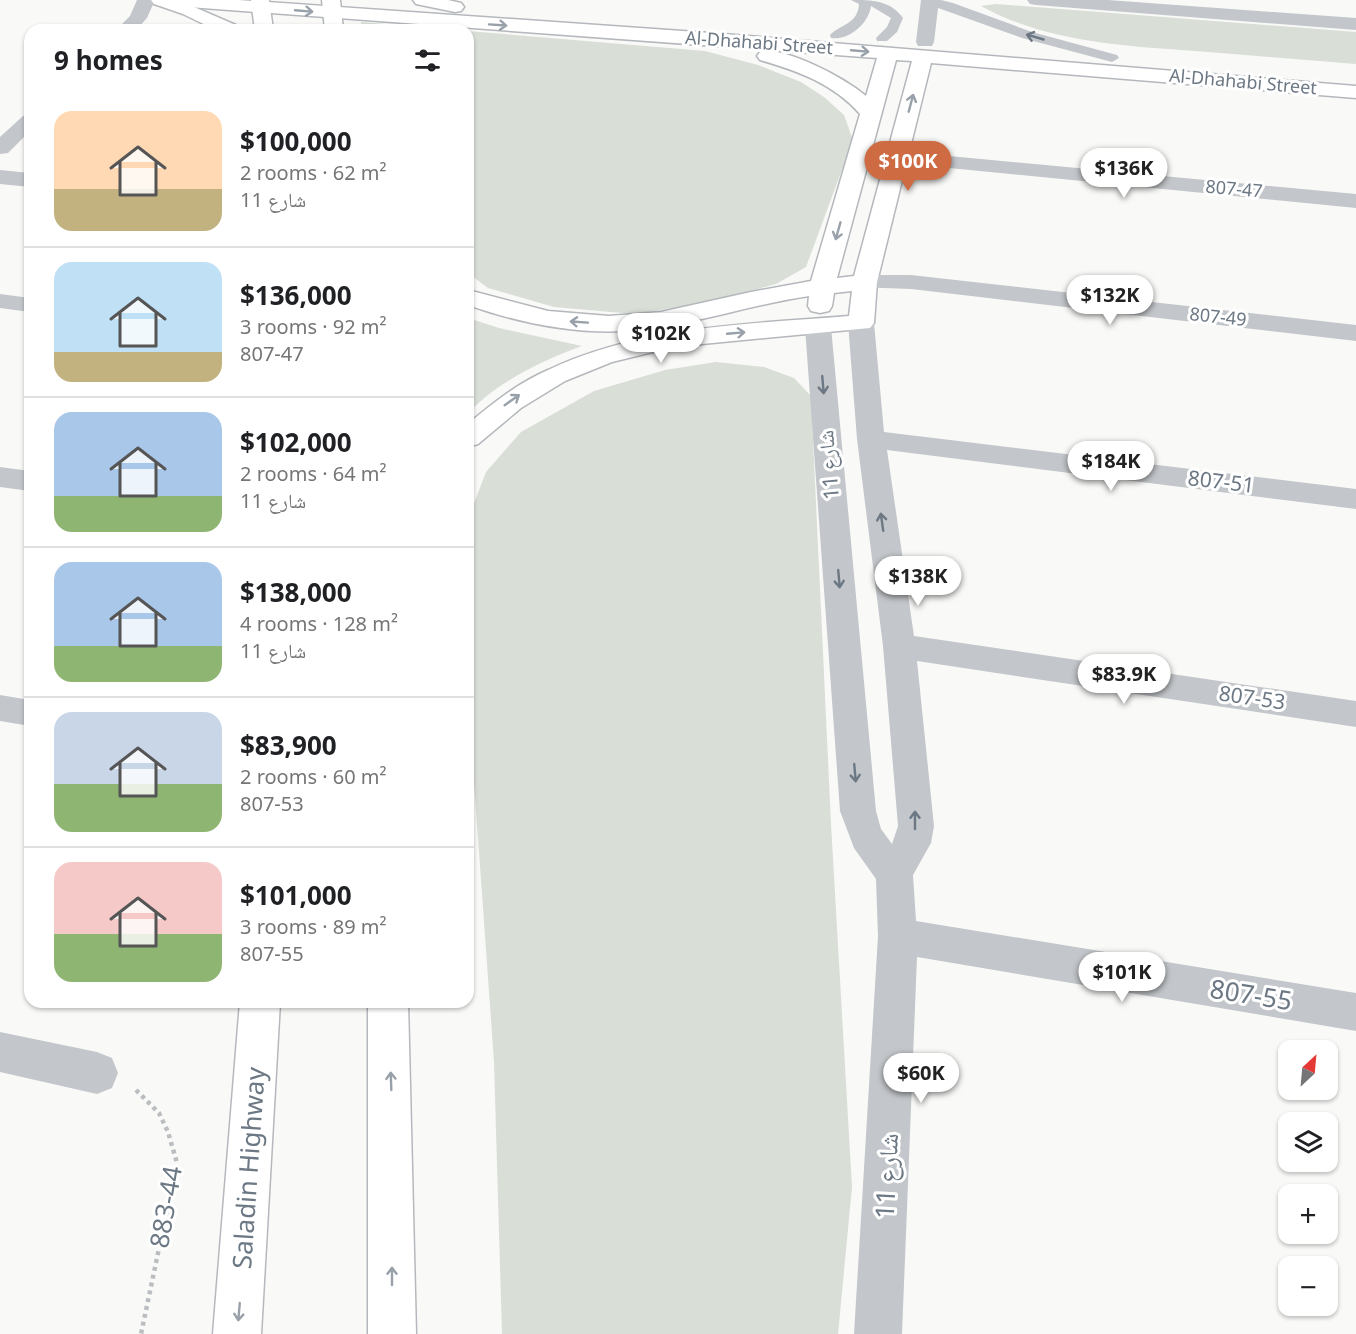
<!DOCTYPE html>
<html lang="en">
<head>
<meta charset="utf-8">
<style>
	:root { --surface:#fff; --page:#f6f6f6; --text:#202124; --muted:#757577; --line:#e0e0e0; --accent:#ce6b43 }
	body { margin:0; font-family:"Noto Sans","Noto Naskh Arabic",sans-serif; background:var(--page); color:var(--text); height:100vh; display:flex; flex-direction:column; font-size:22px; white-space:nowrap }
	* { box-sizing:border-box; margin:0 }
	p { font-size:20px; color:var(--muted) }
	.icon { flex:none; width:33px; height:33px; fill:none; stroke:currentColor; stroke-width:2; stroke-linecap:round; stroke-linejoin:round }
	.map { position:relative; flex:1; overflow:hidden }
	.details { position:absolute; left:24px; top:24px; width:450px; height:984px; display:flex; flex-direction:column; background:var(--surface); border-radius:18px; box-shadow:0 2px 4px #0004 }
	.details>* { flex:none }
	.needle { width:39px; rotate:26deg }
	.controls { position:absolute; left:1278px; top:1040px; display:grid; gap:12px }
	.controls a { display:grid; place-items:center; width:60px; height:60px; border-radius:12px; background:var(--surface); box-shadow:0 2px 4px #0004; font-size:30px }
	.price { position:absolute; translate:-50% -51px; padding:0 14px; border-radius:21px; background:#fff; color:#222; font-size:20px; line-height:39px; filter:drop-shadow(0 2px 3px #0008) }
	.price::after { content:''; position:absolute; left:50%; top:36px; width:18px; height:14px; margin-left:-9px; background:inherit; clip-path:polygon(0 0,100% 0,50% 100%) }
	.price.on { background:var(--accent); color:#fff }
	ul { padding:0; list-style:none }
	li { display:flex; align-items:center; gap:18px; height:150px; padding:0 30px }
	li+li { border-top:2px solid var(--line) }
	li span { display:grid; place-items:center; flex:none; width:168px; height:120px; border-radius:18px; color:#555 }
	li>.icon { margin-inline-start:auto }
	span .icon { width:72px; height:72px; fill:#fffc; stroke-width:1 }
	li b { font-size:26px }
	h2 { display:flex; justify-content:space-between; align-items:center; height:72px; padding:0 30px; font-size:26px }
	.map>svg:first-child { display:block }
</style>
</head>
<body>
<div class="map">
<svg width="1356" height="1334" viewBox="0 0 1356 1334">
	<rect width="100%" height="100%" fill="#f9f9f8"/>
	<g fill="#d9ded7">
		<path d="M996,4L1356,32V64C1302,60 1249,55 1195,51C1123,46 1046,42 981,6Z"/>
		<polygon points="361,22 455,30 363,30"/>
		<polygon points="468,31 705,51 758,65 801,82 824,97 844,115 853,140 806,267 776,284 704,303 634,314 554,307 488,288 468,273"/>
		<path d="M468,318L499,328L582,346C541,361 499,381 468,413Z"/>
		<polygon points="716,362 764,367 794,378 811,396 831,824 852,1187 838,1334 502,1334 494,1062 468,698 468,519 486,472 521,432 594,391 665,370"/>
	</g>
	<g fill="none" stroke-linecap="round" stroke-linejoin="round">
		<defs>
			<path id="secondary" d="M153,0H238L711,33L1356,86V98L931,63L877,282L874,323L870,328L702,344L653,352L612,362L565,381L521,408L478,444L468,447V424C493,403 518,383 548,370C641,326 748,324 849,316L852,291L834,293L832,306L829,311L820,313L811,311L808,306L809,296C754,304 702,322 648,329C587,337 525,325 468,305V290L548,311L609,316L661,312L751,292L811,281L860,114C834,84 798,71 760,60L757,56L760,52C786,46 846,79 866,96L877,58L162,5L156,4ZM896,60L912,61L854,276L837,278Z"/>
			<g id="primary">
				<polygon points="151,0 178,0 238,26 240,30 216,30 183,14 154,4"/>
				<polygon points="251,0 269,0 273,30 255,30"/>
				<polygon points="322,0 340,0 343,30 325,30"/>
				<polygon points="413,0 448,0 461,3 464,7 461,11 455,12 416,4"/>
				<polygon points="240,1002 280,1002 261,1334 213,1334"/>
				<polygon points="368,1002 408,1002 416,1334 368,1334"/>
			</g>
		</defs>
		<use href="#secondary" stroke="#b4b8bc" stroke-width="3"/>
		<use href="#primary" stroke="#b5b8bc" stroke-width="3"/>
		<polyline stroke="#bbbec0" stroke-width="4.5" stroke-dasharray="4 4" stroke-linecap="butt" points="136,1090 159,1113 168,1132 177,1163 141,1334"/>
		<g fill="#c3c6ca" fill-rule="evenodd">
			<path d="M851,0C872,0 890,0 903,18L897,32L887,41H877L876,38L887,27L891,18L871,6C869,23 849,41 831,38L830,35C841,24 858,24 859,4Z"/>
			<polygon points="922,0 941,0 953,3 1032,32 1117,55 1119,58 1112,62 1022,38 924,3"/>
		</g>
		<g fill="#c3c6ca" fill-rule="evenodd">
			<polygon points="137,0 155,0 147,18 136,30 116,30 130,16"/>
			<polygon points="921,0 939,0 934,42 932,46 918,46 916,42"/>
			<polygon points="1027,0 1108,0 1356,18 1356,30 1036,5 1030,4"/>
			<polygon points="30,114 30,131 8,153 0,154 0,137 23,116"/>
			<polygon points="896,151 1356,194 1356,208 888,162 885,157 888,152"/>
			<polygon points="0,170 30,173 30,187 0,184"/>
			<polygon points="865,275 911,275 1356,325 1356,341 911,289 856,287 853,282 856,277"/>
			<polygon points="0,294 30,298 30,312 0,308"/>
			<polygon points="861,315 870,318 874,323 884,432 1356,489 1356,509 887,450 914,636 1356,701 1356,727 917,661 934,826 931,843 913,875 916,921 1356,993 1356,1031 917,957 902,1334 854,1334 878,936 876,879 854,848 840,811 805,327 809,322 818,319 827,322 831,327 876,811 881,829 892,844 898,826 883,646 857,439 848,323 852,318"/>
			<polygon points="0,467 30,471 30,491 0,487"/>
			<polygon points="0,695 30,700 30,726 0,721"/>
			<polygon points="0,1032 97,1052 112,1058 118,1073 112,1088 97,1094 0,1072"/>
		</g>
		<use href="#secondary" fill="#fff" fill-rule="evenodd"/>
		<use href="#primary" fill="#fff" fill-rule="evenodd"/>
	</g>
	<defs><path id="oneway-shaft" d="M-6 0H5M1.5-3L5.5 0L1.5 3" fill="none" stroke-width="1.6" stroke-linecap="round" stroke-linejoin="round" transform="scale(1.5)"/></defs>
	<g stroke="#98a0a9">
		<use href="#oneway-shaft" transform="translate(304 11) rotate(5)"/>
		<use href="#oneway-shaft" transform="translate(498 25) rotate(4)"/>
		<use href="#oneway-shaft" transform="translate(860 51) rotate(5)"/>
		<use href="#oneway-shaft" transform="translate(911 103) rotate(-75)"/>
		<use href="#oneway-shaft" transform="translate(838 231) rotate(106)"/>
		<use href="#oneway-shaft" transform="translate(579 322) rotate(-176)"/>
		<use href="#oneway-shaft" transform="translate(736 333) rotate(-5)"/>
		<use href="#oneway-shaft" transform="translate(512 400) rotate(-35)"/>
		<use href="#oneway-shaft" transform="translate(391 1081) rotate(-92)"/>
		<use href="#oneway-shaft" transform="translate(392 1276) rotate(-90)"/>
		<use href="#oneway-shaft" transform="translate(239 1312) rotate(95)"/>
	</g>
	<g stroke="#6c7884">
		<use href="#oneway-shaft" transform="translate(1035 37) rotate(-164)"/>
		<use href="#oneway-shaft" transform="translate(823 385) rotate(85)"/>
		<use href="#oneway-shaft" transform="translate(882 522) rotate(-98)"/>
		<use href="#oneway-shaft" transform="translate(839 579) rotate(85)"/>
		<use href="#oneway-shaft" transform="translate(855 773) rotate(85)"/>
		<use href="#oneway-shaft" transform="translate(915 820) rotate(-90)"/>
	</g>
	<g text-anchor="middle" stroke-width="6" stroke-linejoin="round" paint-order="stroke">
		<g font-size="18" fill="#6c7884" stroke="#fff">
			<text transform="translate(759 43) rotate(4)" y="6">Al-Dhahabi Street</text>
			<text transform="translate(1243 82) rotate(5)" y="6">Al-Dhahabi Street</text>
			<text transform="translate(1234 189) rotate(5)" y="6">807-47</text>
			<text transform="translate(1218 317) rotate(6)" y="6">807-49</text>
		</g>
		<g font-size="21" fill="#6c7884" stroke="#fff">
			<text transform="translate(829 465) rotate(-95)" y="7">شارع 11</text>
			<text transform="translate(1221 482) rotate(7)" y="7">807-51</text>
			<text transform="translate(1252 698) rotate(8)" y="7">807-53</text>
		</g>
		<g font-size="26" fill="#6c7884" stroke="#fff">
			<text transform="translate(1251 995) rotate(9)" y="9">807-55</text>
			<text transform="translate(249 1168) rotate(-86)" y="9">Saladin Highway</text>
			<text transform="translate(887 1176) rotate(-87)" y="9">شارع 11</text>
			<text transform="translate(166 1207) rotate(-80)" y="9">883-44</text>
		</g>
	</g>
</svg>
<div class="controls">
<a><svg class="needle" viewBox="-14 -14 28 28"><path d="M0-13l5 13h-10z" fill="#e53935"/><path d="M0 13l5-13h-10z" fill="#757577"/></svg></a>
<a><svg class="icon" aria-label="layers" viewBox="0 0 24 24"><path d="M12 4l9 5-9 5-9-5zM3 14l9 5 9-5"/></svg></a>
<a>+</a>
<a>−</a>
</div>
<b class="price on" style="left:908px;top:192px">$100K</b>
<b class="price" style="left:1124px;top:199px">$136K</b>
<b class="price" style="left:1110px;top:326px">$132K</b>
<b class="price" style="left:661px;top:364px">$102K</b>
<b class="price" style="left:1111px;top:492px">$184K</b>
<b class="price" style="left:918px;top:607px">$138K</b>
<b class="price" style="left:1124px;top:705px">$83.9K</b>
<b class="price" style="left:1122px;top:1003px">$101K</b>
<b class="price" style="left:921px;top:1104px">$60K</b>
<section class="details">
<h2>9 homes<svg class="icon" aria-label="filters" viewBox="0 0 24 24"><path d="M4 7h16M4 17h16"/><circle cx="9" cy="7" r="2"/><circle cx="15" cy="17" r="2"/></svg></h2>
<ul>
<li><span style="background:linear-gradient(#ffd9b3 65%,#c2b280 0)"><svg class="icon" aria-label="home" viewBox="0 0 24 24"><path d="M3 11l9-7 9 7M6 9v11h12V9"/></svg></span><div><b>$100,000</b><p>2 rooms · 62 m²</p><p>شارع 11</p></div></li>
<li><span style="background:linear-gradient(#bfe0f5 75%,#c2b280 0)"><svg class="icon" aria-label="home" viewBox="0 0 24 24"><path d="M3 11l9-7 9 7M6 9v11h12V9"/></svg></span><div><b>$136,000</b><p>3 rooms · 92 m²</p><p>807-47</p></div></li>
<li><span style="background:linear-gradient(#a9c7e8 70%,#8fb573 0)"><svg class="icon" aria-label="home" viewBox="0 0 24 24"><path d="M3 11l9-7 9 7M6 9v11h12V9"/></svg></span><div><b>$102,000</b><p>2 rooms · 64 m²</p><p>شارع 11</p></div></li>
<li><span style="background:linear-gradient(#a9c7e8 70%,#8fb573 0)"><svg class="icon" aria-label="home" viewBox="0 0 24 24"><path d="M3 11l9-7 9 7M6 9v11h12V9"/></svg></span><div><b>$138,000</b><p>4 rooms · 128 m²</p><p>شارع 11</p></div></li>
<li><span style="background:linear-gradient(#c9d6e8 60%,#8fb573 0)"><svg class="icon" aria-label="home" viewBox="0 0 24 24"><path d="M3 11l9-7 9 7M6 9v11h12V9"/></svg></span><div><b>$83,900</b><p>2 rooms · 60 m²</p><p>807-53</p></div></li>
<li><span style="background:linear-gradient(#f6c9c9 60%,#8fb573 0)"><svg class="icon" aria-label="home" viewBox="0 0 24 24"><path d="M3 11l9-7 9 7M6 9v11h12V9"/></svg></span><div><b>$101,000</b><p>3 rooms · 89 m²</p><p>807-55</p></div></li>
</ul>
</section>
</div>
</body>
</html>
